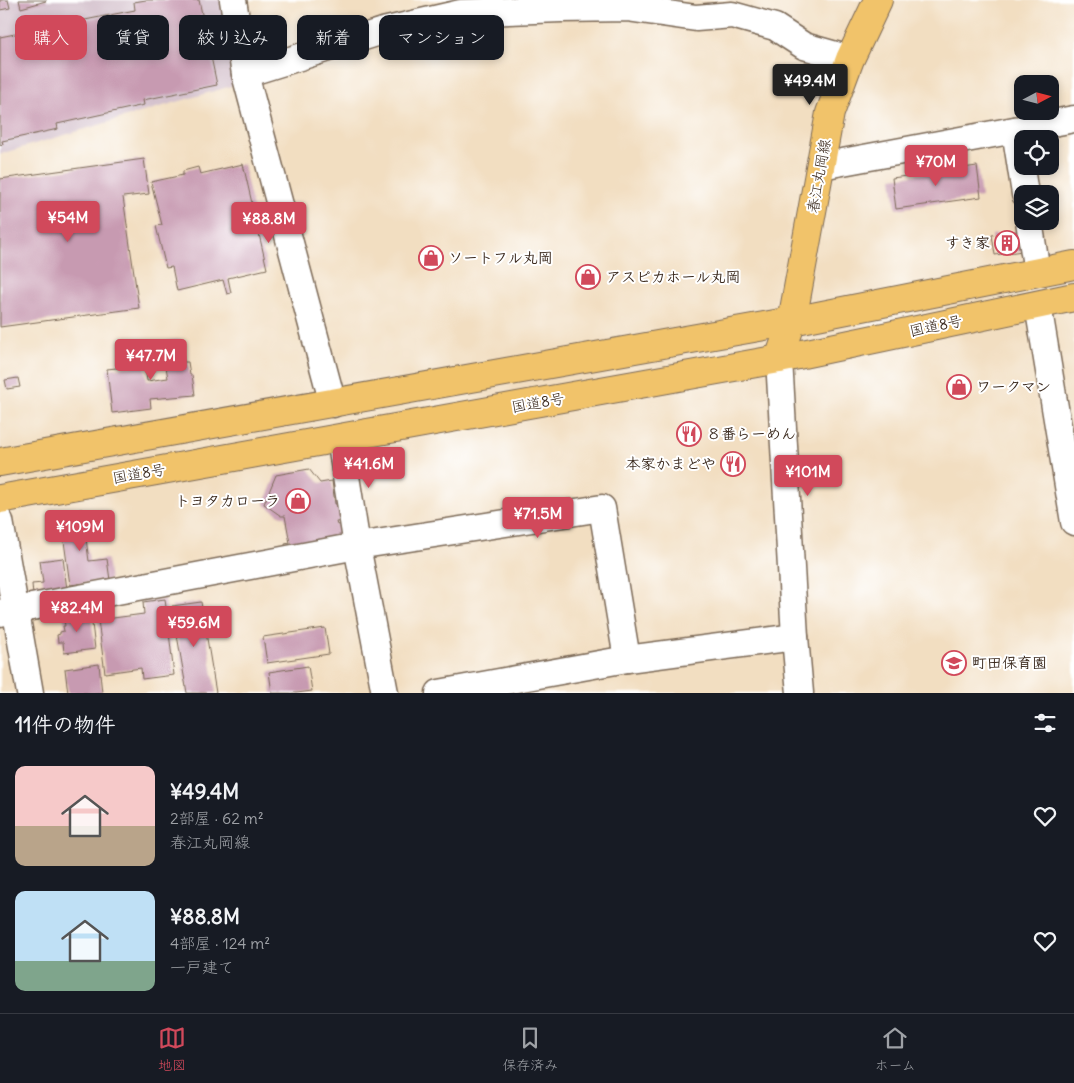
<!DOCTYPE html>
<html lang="ja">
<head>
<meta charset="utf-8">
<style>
	:root { --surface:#171b24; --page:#20242c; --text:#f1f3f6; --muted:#9ea1a6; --line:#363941; --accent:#d1495b }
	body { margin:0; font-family:Delius,"Klee One",sans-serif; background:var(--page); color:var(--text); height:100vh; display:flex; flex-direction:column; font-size:19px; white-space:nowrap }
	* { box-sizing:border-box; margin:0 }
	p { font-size:16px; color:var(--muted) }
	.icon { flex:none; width:28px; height:28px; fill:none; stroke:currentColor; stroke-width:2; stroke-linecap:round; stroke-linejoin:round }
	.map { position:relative; height:693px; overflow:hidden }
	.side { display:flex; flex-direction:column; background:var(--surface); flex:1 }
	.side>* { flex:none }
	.guide { position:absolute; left:15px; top:15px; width:500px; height:45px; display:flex; gap:10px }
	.needle { width:32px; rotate:83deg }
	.tools { position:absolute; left:1014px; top:75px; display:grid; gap:10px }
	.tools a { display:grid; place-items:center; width:45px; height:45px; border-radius:10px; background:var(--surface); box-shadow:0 2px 8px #0003; font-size:25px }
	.price { position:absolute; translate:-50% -42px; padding:0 11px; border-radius:5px; background:var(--accent); color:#fff; font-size:16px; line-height:32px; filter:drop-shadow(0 1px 2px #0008) }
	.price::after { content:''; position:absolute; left:50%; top:30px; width:15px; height:11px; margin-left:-8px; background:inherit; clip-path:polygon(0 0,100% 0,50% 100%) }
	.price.selected { background:#222; color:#fff }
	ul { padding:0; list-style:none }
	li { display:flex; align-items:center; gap:15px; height:125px; padding:0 15px }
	li span { display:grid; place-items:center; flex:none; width:140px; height:100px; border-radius:10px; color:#555 }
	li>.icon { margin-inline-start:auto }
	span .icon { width:60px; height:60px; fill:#fffc; stroke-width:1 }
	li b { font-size:21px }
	h2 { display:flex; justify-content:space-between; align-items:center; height:60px; padding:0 15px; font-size:21px }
	.chip { padding:0 18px; border-radius:10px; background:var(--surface); box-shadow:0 2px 8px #0003; font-size:18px; line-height:45px }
	.chip.selected { background:var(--accent); color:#fff }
	.tabs { display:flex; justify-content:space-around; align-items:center; height:70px; border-top:1px solid var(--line); background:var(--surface); font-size:14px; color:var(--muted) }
	.tabs a { display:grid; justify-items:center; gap:2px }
	.tabs .selected { color:var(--accent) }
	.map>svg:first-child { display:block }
</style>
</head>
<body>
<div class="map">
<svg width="1074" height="693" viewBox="0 0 1074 693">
	<rect width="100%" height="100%" fill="#fff"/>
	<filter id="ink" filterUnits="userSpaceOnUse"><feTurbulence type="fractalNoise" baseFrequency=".02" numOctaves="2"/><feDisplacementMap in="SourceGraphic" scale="10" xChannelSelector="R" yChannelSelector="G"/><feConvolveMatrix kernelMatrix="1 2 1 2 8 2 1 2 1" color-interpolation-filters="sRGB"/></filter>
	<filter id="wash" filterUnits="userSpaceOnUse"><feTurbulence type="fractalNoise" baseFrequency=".0096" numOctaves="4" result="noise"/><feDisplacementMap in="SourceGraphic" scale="20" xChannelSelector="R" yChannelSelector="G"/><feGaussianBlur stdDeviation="1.12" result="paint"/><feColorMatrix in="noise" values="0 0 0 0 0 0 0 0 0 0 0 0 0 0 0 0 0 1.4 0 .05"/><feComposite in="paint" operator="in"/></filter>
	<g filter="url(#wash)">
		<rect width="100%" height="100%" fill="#f2dec1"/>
		<polygon fill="#d1bdc9" points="0,0 225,0 238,84 0,154"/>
		<g id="blocks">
			<g fill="#c79ab1">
				<polygon points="0,0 8,0 10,8 0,10"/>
				<polygon points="19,0 46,0 46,1 21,8"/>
				<polygon points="146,0 199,0 217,85 143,100 144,105 57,124 58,129 2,141 3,144 0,145 0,37 135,10 134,2"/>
				<polygon points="144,159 149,194 123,197 139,308 0,327 0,179"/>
				<polygon points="243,164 267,269 228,278 231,293 227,294 223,280 177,291 172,267 166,268 156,226 162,225 151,182 183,175 183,171 198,167 200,174"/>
				<polygon points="977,166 981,197 896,209 892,178"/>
				<polygon points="1018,231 1022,251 995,255 992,235"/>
				<polygon points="181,339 184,362 188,362 190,375 192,375 195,395 150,399 151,408 112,413 107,369 145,365 147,381 168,378 166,367 163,367 159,342"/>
				<polygon points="18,378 20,387 7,389 5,380"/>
				<polygon points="309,469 320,483 332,481 335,504 343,503 345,521 336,522 337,525 341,524 343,543 286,552 285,544 290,543 285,516 281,516 264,504 276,475"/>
				<polygon points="82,509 89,561 107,559 110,580 70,585 60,512"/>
				<polygon points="63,558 67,590 33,595 32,584 43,583 40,561"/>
				<polygon points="165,599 174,675 142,679 141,668 105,673 98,620 144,614 143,602"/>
				<polygon points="201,602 216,693 187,693 172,606"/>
				<polygon points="81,611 82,616 91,615 95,649 64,653 63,642 58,642 57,635 60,634 60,632 64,631 63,626 65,626 63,613"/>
				<polygon points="325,628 329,654 267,663 263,637"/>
				<polygon points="99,664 102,693 68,693 65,669"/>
				<polygon points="308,666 312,691 297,693 272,693 269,672"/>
			</g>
		</g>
	</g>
	<g filter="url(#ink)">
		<use href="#blocks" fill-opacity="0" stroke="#7b6957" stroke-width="1"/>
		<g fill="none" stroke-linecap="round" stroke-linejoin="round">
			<defs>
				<g id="minor">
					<polyline points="233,0 245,74 333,404"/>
					<polyline points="245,74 383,31 461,13 561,9 627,8 696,18 732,15 775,27 804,46 850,59"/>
					<polyline points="1015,130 1025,194"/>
					<polyline points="821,166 1074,119"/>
					<polyline points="1029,221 1037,272"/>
					<polyline points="1038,305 1074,522"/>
					<polyline points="779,359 795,637 800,693"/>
					<polyline points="340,438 357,546 385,693"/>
					<polyline points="0,521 30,693"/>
					<polyline points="0,613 357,546 602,508 627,659"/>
					<polyline points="439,693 627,659 795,637"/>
				</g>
				<polyline id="major" points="779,359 792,321 830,113 850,59 878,0"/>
				<g id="highway">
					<polyline points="0,462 792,321 1074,265"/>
					<polyline points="0,499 779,359 1074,297"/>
				</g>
			</defs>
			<use href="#minor" stroke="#7b6957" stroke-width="29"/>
			<use href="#major" stroke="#7b6957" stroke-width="30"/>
			<use href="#highway" stroke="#7b6957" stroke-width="30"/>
			<use href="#minor" stroke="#fff" stroke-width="26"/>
			<use href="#major" stroke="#f1c36a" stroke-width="28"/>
			<use href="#highway" stroke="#f1c36a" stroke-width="28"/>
		</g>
	</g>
	<defs>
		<symbol id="building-ring" viewBox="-11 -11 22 22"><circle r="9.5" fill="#fff" stroke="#d1495b" stroke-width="1.5"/><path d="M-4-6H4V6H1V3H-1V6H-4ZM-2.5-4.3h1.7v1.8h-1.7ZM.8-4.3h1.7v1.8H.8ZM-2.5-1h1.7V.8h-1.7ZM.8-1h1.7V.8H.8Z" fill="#d1495b"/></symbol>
		<symbol id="shop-ring" viewBox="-11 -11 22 22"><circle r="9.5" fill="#fff" stroke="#d1495b" stroke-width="1.5"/><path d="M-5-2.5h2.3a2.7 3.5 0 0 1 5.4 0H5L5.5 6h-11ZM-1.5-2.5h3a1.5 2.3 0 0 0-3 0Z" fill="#d1495b"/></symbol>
		<symbol id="restaurant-ring" viewBox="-11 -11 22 22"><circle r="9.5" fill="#fff" stroke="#d1495b" stroke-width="1.5"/><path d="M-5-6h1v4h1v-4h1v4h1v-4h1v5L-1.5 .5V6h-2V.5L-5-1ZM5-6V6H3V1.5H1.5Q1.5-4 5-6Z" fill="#d1495b"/></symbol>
		<symbol id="school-ring" viewBox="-11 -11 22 22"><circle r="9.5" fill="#fff" stroke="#d1495b" stroke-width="1.5"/><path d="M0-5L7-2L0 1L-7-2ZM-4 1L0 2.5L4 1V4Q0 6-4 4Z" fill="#d1495b"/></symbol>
	</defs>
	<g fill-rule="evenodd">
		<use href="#building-ring" x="993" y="229" width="28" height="28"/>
		<use href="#shop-ring" x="417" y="244" width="28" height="28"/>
		<use href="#shop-ring" x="574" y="263" width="28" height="28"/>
		<use href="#shop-ring" x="945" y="373" width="28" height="28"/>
		<use href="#restaurant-ring" x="675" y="420" width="28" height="28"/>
		<use href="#restaurant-ring" x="719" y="450" width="28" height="28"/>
		<use href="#shop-ring" x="284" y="487" width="28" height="28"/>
		<use href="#school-ring" x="940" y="649" width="28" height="28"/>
	</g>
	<g text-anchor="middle" stroke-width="4" stroke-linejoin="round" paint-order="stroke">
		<g font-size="15" fill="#3b2a1e" stroke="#fff">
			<text transform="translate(819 176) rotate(-80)" y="5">春江丸岡線</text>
			<text transform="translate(936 326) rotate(-12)" y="5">国道8号</text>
			<text transform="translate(538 403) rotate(-10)" y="5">国道8号</text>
			<text transform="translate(139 474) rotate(-10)" y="5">国道8号</text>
		</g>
		<g font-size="15" font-weight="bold" fill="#3b2a1e" stroke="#fff" text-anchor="start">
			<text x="990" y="248" text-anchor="end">すき家</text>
			<text x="448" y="263">ソートフル丸岡</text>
			<text x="606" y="282">アスピカホール丸岡</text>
			<text x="976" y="392">ワークマン</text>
			<text x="706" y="439">８番らーめん</text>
			<text x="716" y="469" text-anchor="end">本家かまどや</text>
			<text x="280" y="506" text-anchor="end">トヨタカローラ</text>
			<text x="972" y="668">町田保育園</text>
		</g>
	</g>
</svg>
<div class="tools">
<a><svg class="needle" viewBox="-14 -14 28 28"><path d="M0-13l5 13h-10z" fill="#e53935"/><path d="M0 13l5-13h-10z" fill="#9ea1a6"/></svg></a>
<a><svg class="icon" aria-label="locate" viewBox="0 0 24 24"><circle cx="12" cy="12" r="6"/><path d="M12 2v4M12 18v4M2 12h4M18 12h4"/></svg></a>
<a><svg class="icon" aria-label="layers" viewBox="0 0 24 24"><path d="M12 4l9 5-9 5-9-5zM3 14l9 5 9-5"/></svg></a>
</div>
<b class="price selected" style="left:810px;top:106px">¥49.4M</b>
<b class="price" style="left:936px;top:187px">¥70M</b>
<b class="price" style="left:68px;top:243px">¥54M</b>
<b class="price" style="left:269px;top:244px">¥88.8M</b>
<b class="price" style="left:151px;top:381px">¥47.7M</b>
<b class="price" style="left:369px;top:489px">¥41.6M</b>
<b class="price" style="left:808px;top:497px">¥101M</b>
<b class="price" style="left:538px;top:539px">¥71.5M</b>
<b class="price" style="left:80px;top:552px">¥109M</b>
<b class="price" style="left:77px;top:633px">¥82.4M</b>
<b class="price" style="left:194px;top:648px">¥59.6M</b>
<div class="guide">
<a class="chip selected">購入</a>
<a class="chip">賃貸</a>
<a class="chip">絞り込み</a>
<a class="chip">新着</a>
<a class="chip">マンション</a>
</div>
</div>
<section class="side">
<h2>11件の物件<svg class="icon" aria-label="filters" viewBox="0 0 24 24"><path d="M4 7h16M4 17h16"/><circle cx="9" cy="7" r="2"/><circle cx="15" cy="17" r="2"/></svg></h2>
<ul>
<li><span style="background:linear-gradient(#f6c9c9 60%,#b9a48a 0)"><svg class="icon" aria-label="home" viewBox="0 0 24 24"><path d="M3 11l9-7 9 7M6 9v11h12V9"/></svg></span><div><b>¥49.4M</b><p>2部屋 · 62 m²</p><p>春江丸岡線</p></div><svg class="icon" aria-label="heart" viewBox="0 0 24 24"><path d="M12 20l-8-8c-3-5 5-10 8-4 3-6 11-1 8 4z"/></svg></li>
<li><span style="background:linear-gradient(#bfe0f5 70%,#7fa58c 0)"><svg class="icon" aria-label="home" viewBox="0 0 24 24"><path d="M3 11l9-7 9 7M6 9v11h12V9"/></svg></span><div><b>¥88.8M</b><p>4部屋 · 124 m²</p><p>一戸建て</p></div><svg class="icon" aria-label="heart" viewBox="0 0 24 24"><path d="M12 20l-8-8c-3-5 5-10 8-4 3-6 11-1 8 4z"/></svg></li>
</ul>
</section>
<nav class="tabs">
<a class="selected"><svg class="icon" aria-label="map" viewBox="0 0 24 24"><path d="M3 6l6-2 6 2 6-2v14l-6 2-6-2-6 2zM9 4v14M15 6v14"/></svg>地図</a>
<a><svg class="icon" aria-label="saved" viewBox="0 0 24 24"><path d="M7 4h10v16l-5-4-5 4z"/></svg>保存済み</a>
<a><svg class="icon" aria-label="home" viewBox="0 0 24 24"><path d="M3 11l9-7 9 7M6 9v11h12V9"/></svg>ホーム</a>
</nav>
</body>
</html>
